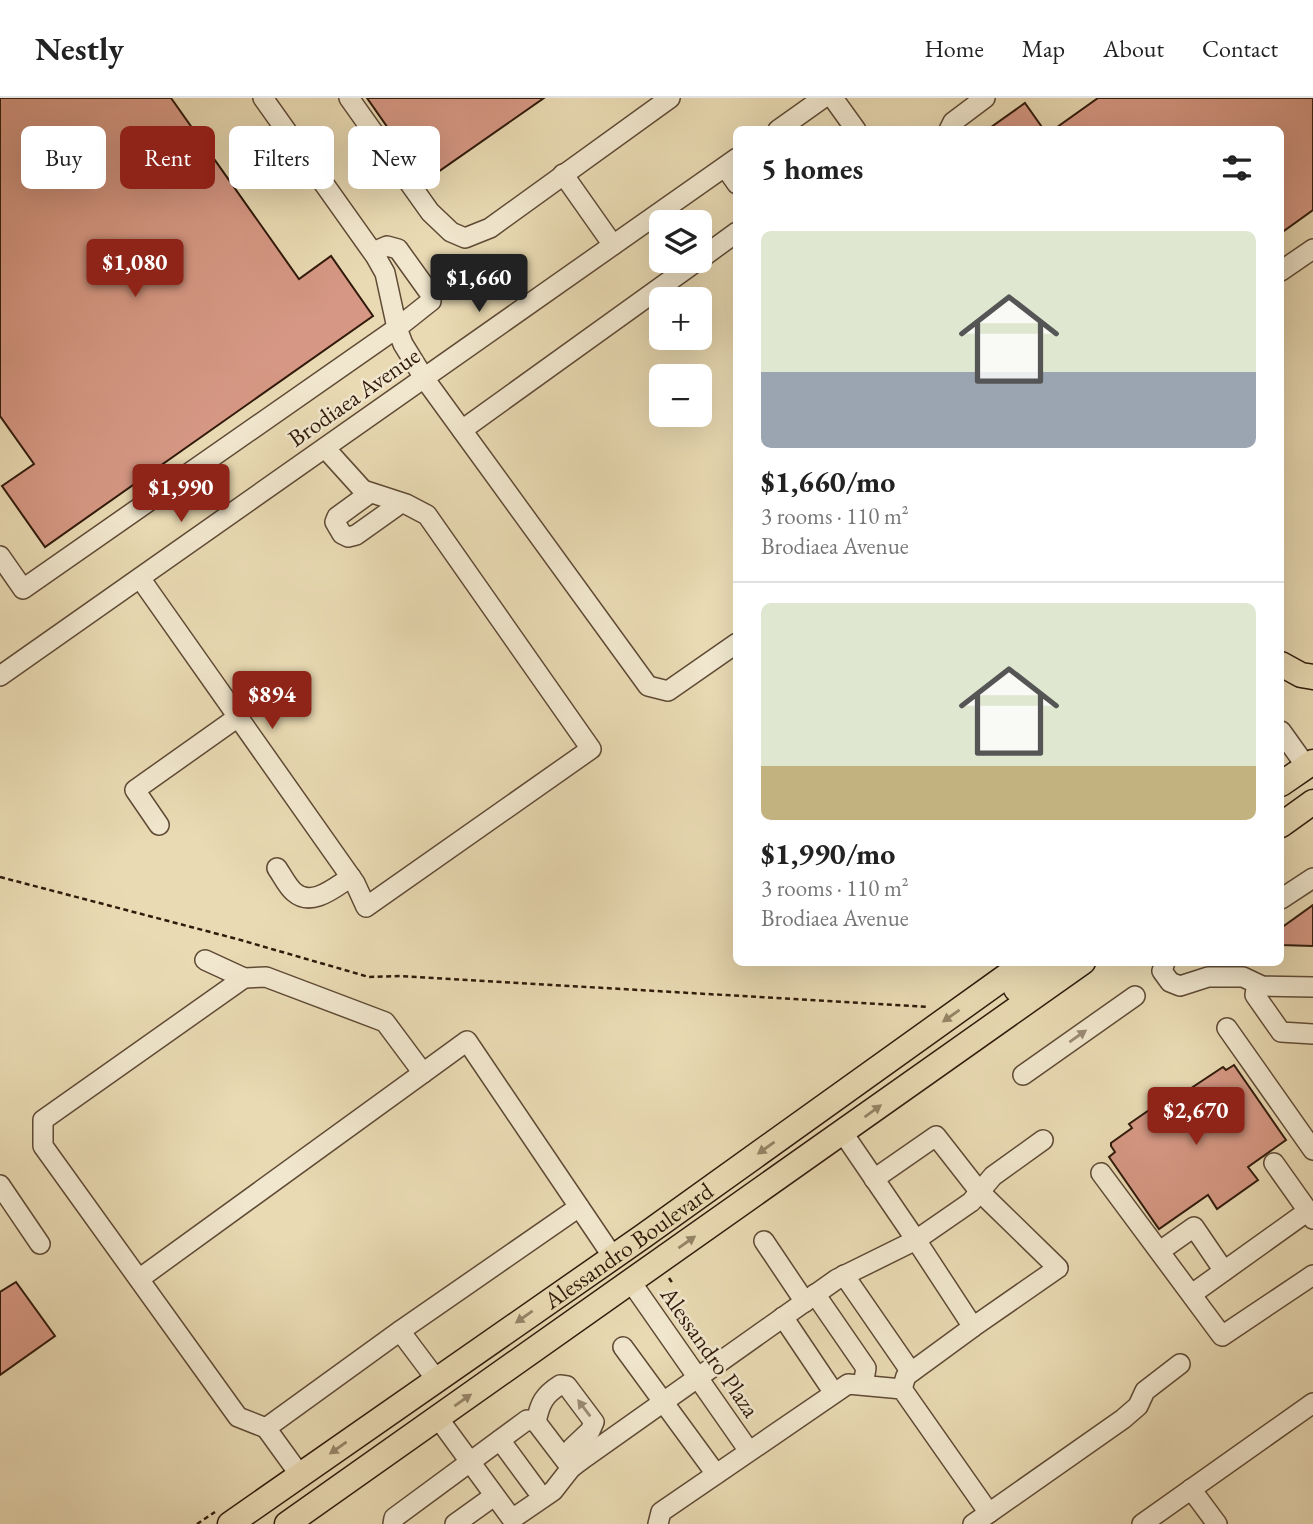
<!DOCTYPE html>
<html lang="en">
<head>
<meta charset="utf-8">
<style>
	:root { --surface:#fff; --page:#f6f6f6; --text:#222; --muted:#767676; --line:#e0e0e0; --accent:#8f2418 }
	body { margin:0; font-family:"EB Garamond",serif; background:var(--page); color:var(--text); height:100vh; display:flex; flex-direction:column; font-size:26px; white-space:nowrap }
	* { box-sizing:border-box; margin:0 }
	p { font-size:23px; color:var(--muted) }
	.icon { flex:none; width:38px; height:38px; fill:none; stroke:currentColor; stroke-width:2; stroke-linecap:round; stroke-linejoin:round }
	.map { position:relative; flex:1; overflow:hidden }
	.side { position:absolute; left:733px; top:28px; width:551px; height:840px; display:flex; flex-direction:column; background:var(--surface); border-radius:10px; box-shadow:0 7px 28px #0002 }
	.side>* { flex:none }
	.banner { position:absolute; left:21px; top:28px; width:607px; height:63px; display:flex; gap:14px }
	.controls { position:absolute; left:649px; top:112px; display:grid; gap:14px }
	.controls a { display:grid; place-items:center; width:63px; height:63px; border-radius:10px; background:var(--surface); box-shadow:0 7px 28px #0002; font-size:35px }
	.price { position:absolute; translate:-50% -60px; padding:0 16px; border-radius:7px; background:var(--accent); color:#fff; font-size:23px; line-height:46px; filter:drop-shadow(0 2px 4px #0008) }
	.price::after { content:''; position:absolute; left:50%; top:42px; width:21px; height:16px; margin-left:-10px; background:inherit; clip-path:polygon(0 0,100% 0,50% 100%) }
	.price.active { background:#222; color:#fff }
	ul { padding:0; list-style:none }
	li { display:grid; align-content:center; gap:14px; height:371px; padding:0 28px }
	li+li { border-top:2px solid var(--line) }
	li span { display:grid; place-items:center; height:217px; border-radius:10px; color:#555 }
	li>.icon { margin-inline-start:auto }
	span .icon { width:126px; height:126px; fill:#fffc; stroke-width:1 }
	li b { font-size:30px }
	h2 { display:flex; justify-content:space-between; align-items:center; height:84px; padding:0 28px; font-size:30px }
	.pill { padding:0 24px; border-radius:10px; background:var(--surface); box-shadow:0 7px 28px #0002; font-size:24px; line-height:63px }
	.pill.active { background:var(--accent); color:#fff }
	header { display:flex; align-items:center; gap:42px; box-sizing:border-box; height:98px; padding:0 35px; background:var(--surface); border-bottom:2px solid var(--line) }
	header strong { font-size:33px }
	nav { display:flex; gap:38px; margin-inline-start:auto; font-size:24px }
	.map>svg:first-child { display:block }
</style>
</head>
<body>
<header>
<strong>Nestly</strong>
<nav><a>Home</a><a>Map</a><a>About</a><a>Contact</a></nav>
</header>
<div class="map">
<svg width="1313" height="1426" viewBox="0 0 1313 1426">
	<rect width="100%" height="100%" fill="#e9dab3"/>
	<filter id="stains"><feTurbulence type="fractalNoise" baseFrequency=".00286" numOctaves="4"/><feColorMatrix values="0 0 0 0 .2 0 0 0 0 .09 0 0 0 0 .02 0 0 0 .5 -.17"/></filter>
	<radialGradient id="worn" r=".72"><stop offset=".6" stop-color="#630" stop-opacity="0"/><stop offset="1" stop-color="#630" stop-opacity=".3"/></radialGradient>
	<g fill="#d69884" stroke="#311a0b" stroke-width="2">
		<polygon points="0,0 171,0 299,181 331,158 373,218 45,449 2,388 34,366 0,318"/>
		<polygon points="367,0 544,0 425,83"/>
		<polygon points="1098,0 1313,0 1313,112 1281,135 1281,32 1053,32"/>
		<polygon points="1025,5 1044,32 987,32"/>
		<polygon points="1313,807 1313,848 1281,847 1281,830"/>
		<polygon points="1234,967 1286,1042 1248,1069 1258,1082 1217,1111 1208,1097 1159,1131 1109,1059 1115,1054 1111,1048 1111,1045 1132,1030 1129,1026 1152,1010 1155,1014 1223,969 1226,972"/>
		<polygon points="16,1184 55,1238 0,1277 0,1194"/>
	</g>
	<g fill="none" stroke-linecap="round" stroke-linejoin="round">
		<defs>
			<g id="minor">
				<polyline points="263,0 376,159 385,175 397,230 431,203 431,197 398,151 387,148 373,154"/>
				<polyline points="349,0 430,114 451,134 465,140 490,130 670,0"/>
				<polyline points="833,0 856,32"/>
				<polyline points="778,32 823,0"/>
				<polyline points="949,32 953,24 985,0"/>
				<polyline points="725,69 737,86"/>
				<polyline points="563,76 613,147"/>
				<polyline points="700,161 737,134"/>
				<polyline points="1281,173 1313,151"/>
				<polyline points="462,332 697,163"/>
				<polyline points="370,395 337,419 335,424 342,436 348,439 356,437 401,405"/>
				<polyline points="0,458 23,491 397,230 403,246 424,280 648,588 668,593 737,545"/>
				<polyline points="140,480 355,785 366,809 591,651 427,417 406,406 363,392 325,350"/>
				<polyline points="0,578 737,60"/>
				<polyline points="1281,633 1306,668"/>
				<polyline points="159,727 135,692 238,619"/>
				<path d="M277,770C282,777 287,788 294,794C312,810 335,789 351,779"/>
				<polyline points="1281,801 1313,780"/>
				<polyline points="205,862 244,880 266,879 385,924 423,975 467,943 613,1159"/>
				<polyline points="1165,864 1162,873 1170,884 1180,888 1208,879 1243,879 1262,888 1313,889"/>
				<polyline points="244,880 43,1022 43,1048 238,1319 266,1330 400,1233 579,1109"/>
				<polyline points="1262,888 1256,891 1255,897 1281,934 1313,936"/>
				<polyline points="1227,930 1313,1052"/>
				<polyline points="1023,977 1135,898"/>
				<polyline points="1274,1065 1308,1113"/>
				<polyline points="1101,1075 1222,1238 1313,1177"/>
				<polyline points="874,1081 936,1038 979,1093 1058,1170 973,1229"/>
				<polyline points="0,1087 40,1146"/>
				<polyline points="764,1143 805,1204"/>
				<polyline points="1160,1153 1194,1129 1224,1173"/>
				<polyline points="844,1177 911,1274"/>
				<polyline points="139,1181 423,975"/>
				<polyline points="631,1184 749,1353"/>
				<polyline points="815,1196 866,1270 863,1287"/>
				<polyline points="1192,1196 1308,1113 1313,1121"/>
				<polyline points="783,1219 834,1295"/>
				<polyline points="400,1233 436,1281"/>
				<polyline points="623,1249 716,1376"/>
				<polyline points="902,1291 906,1278 973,1229 916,1142 971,1104 993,1078 1043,1042"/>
				<polyline points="438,1320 512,1421 553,1393 571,1370 580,1363 837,1181 916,1142 843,1035"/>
				<path d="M536,1324C540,1305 544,1297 560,1287L567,1288L594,1324L590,1333L572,1350L580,1363"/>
				<polyline points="266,1330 300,1377"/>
				<polyline points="500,1342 536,1391"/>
				<polyline points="1191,1391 1217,1426"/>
				<polyline points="989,1415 1123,1321 1138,1308 1145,1293 1180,1266"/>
				<polyline points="393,1426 394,1420 527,1322 536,1324 571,1370"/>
				<polyline points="455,1426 494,1398"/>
				<polyline points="658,1426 661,1414 848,1286 902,1291 989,1415 973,1426"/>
				<polyline points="1142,1426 1313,1305"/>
			</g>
			<g id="major">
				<polyline points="1281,566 1301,577 1313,579"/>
				<polyline points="1281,686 1313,664"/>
				<polyline points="1281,727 1313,704"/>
				<polyline points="1016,891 1052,864"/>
				<path id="s1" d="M230,1426L642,1139L1026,864"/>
				<polyline points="287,1426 1083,864"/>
			</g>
		</defs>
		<use href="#minor" stroke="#5f4a35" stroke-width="22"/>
		<use href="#major" stroke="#311a0b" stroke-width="27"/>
		<g stroke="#311a0b" stroke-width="2.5" stroke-dasharray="5 3.5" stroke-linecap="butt">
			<polyline points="0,779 237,841 369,879 400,878 929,909"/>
			<polyline points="669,1180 673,1186"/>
			<polyline points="197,1426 215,1414"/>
		</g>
		<use href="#minor" stroke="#f1e7ce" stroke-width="19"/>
		<use href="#major" stroke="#e9dab3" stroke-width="24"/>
	</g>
	<defs><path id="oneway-solid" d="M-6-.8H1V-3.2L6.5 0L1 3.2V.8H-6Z" transform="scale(1.75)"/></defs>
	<g fill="#968467">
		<use href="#oneway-solid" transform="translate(951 918) rotate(145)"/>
		<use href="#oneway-solid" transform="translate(873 1013) rotate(-36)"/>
		<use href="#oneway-solid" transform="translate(766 1050) rotate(145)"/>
		<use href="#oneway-solid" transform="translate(687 1144) rotate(-35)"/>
		<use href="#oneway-solid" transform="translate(524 1219) rotate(145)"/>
		<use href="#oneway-solid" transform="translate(463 1302) rotate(-35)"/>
		<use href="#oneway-solid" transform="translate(338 1350) rotate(145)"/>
	</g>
	<g fill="#9b8b76">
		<use href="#oneway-solid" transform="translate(1078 938) rotate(-35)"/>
		<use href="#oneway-solid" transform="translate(584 1310) rotate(-127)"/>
	</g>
	<g text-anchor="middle" stroke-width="5" stroke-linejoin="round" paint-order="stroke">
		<g font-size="24" fill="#311a0b" stroke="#f1e7ce">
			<text transform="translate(354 299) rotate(-35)" y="8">Brodiaea Avenue</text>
			<text dy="8" stroke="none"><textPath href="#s1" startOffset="486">Alessandro Boulevard</textPath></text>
			<text transform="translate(710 1254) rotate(55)" y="8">Alessandro Plaza</text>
		</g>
	</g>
	<rect width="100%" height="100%" filter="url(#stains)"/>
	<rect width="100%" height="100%" fill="url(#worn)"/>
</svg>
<div class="controls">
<a><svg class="icon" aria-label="layers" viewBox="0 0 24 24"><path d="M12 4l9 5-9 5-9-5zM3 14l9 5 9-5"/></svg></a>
<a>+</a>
<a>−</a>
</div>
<b class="price" style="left:135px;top:201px">$1,080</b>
<b class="price active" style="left:479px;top:216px">$1,660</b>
<b class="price" style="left:181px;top:426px">$1,990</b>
<b class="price" style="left:272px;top:633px">$894</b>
<b class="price" style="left:1196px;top:1049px">$2,670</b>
<div class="banner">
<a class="pill">Buy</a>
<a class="pill active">Rent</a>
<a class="pill">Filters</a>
<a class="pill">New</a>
</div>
<section class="side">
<h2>5 homes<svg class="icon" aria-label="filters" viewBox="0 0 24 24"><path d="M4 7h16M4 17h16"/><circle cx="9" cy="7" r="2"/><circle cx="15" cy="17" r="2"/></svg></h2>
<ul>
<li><span style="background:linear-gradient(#dfe7d0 65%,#9aa5b1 0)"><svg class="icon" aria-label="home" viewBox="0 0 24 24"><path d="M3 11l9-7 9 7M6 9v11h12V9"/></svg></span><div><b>$1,660/mo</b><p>3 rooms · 110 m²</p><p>Brodiaea Avenue</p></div></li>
<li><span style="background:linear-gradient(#dfe7d0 75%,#c2b280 0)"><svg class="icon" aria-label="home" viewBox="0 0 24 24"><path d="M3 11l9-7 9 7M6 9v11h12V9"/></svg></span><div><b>$1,990/mo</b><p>3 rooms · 110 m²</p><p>Brodiaea Avenue</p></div></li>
</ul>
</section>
</div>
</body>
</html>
